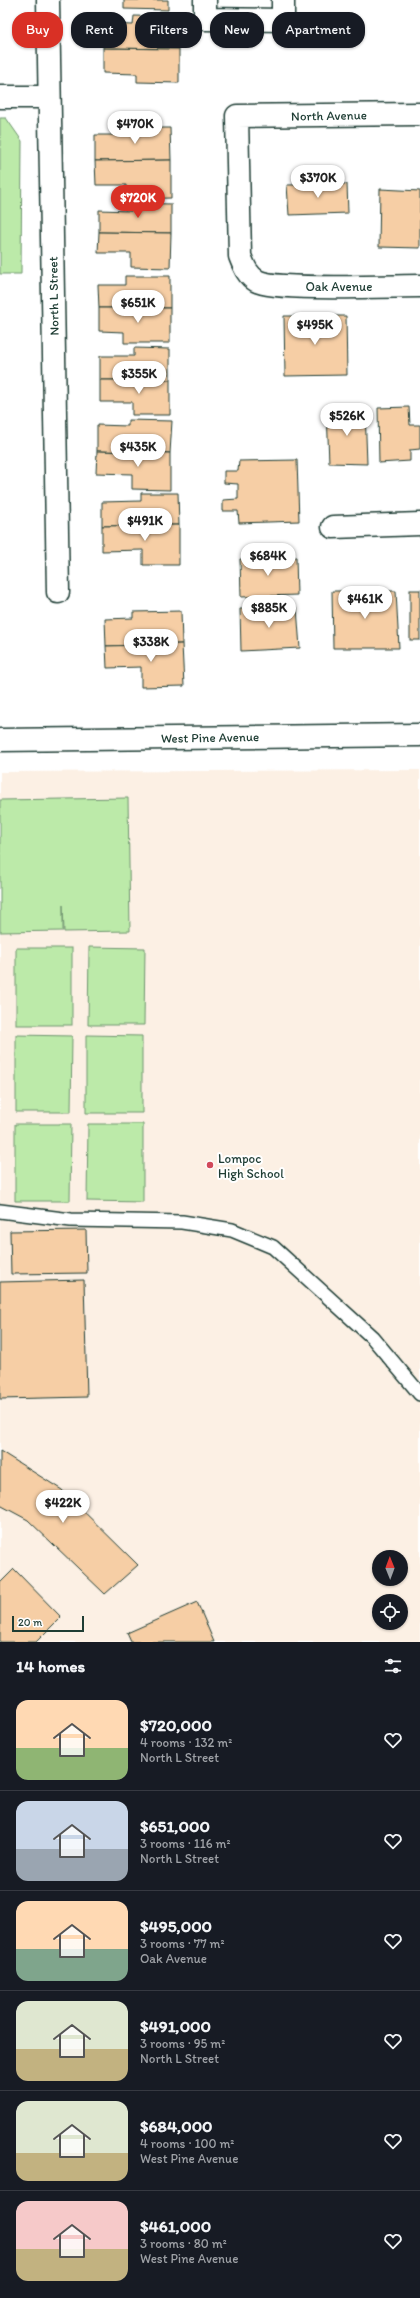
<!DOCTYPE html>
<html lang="en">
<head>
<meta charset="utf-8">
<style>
	:root { --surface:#171b24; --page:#20242c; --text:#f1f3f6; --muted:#9ea1a6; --line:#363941; --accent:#d93025 }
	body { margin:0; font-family:Itim,sans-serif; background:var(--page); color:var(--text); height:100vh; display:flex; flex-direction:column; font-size:15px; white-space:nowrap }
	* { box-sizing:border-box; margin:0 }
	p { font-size:13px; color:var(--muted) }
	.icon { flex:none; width:22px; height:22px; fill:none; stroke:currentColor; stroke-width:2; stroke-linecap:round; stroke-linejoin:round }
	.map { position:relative; height:1642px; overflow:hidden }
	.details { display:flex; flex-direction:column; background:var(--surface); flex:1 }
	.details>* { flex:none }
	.guide { position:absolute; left:12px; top:12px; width:396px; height:36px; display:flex; gap:8px }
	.needle { width:26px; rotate:359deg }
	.buttons { position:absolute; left:372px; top:1550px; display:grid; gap:8px }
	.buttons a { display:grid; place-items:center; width:36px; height:36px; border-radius:50%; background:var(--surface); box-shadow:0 1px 3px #0004; font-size:20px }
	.scale { position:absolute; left:12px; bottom:10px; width:72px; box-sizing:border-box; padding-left:4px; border:2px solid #1f3d34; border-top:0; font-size:11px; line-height:14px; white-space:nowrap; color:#1f3d34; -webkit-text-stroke:3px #fff; paint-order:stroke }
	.price { position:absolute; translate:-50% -34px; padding:0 9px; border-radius:14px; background:#fff; color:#222; font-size:13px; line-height:26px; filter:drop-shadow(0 1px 2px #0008) }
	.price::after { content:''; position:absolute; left:50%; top:24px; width:12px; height:9px; margin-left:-6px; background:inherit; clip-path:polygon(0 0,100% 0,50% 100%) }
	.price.on { background:var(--accent); color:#fff }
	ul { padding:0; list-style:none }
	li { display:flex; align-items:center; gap:12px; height:100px; padding:0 16px }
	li+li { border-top:1px solid var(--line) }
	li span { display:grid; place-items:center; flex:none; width:112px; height:80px; border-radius:12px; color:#555 }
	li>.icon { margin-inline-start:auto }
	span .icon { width:48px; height:48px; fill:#fffc; stroke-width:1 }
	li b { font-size:17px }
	h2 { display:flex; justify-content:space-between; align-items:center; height:48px; padding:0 16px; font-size:17px }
	.chip { padding:0 14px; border-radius:16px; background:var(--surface); box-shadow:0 1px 3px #0004; font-size:14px; line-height:36px }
	.chip.on { background:var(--accent); color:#fff }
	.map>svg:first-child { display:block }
</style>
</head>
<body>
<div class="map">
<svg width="420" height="1642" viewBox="0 0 420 1642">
	<rect width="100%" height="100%" fill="#fff"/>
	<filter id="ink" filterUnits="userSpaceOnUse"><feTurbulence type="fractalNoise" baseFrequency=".025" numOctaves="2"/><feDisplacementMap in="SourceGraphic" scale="8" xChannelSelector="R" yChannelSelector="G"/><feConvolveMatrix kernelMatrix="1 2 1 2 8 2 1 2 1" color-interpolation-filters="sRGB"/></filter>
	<g filter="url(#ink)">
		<path fill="#fcf0e4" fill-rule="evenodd" d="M420,770V1642H0V772ZM379,1557H401V1579H379ZM379,1601H401V1623H379Z"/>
		<g fill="#bceaa9" stroke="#6e946e">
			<polygon points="0,118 6,118 22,141 21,274 0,274"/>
			<polygon points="128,798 130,931 64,932 63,905 63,931 0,932 0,800"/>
			<polygon points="89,947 145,948 144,1025 88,1025"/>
			<rect x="16" y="948" width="56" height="77"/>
			<polygon points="16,1035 72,1036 71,1112 16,1112"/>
			<polygon points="86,1035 142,1036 142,1113 86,1113"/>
			<polygon points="15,1124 71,1124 70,1201 15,1201"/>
			<polygon points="88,1124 143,1124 143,1202 87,1201"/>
		</g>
		<g fill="#f6cea5" stroke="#1f3d34">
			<polygon points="124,0 168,0 168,10 124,9"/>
			<polygon points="134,16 180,17 179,49 103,48 104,24 133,25"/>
			<polygon points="103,48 179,49 179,83 137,82 137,74 103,73"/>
			<polygon points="125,128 170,128 171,160 95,161 95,135 125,135"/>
			<polygon points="171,160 171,198 126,199 126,185 96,185 95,161"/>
			<polygon points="347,184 348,213 289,215 287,185"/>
			<polygon points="380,189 420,191 420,248 379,247"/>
			<polygon points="131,203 171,204 171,233 99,232 99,210 131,211"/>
			<polygon points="99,232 171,233 170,268 131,267 131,253 98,253"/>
			<polygon points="125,276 170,276 170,308 99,308 98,285 125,285"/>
			<polygon points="99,308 170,308 170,343 124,343 124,332 99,331"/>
			<polygon points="284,316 346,316 347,375 285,376"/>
			<polygon points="134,348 170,349 170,380 100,380 100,356 134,356"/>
			<polygon points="100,380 170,380 170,415 132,415 132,402 100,402"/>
			<polygon points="409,407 410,425 420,425 420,449 410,450 410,461 379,463 378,408"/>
			<polygon points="365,409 367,464 329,463 327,411"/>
			<polygon points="128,420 172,421 170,453 97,451 97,425 128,426"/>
			<polygon points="97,451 170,453 170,490 132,489 132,474 96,473"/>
			<polygon points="297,460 299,521 239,523 238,511 223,511 223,500 238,499 238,484 224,483 224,471 238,471 239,461"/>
			<polygon points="141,493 178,493 179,525 102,526 102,502 141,501"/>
			<polygon points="179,525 179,565 143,565 143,550 102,551 102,526"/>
			<polygon points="296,557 297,595 241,597 240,559"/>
			<rect x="410" y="590" width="10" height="50"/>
			<polygon points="332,591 396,591 399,648 333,648"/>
			<polygon points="297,608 300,648 241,651 240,609"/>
			<polygon points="181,611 182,644 106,646 105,619 133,618 133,612"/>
			<polygon points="182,644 184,686 141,687 141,667 107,668 106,646"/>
			<polygon points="86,1230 87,1273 11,1274 10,1231"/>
			<polygon points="84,1280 87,1397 0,1399 0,1282"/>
			<polygon points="0,1451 62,1490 138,1565 105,1594 28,1520 0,1505"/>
			<polygon points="14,1569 61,1617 36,1642 0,1642 0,1583"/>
			<polygon points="197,1602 214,1642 131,1642 127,1633"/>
		</g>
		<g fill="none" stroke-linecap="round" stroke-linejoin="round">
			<defs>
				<polyline id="lane" points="0,1211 71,1220 182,1222 232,1230 273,1247 372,1337 420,1394"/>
				<g id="street">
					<polyline points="48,0 58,592"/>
					<polyline points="205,0 205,19 283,20 283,0"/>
					<polyline points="0,97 49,97"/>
					<path d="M420,114L237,116L240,256C244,266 247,275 257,281C275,291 392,286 420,286"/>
					<polyline points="333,527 420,524"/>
					<polyline points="0,740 420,735"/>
				</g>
			</defs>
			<use href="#lane" stroke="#1f3d34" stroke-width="16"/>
			<use href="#street" stroke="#1f3d34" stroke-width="25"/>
			<use href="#lane" stroke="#fff" stroke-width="13"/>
			<use href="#street" stroke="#fff" stroke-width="22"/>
		</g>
	</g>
	<circle fill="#d1495b" stroke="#fff" stroke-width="1.5" cx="210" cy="1165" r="4"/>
	<g text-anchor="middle" stroke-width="4" stroke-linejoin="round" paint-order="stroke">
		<g font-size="13" fill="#1f3d34" stroke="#fff">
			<text transform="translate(329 115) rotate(-1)" y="5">North Avenue</text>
			<text x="339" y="291">Oak Avenue</text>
			<text transform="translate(53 296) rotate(-91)" y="5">North L Street</text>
			<text transform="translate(210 737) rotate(-1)" y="5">West Pine Avenue</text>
		</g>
		<g font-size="13" fill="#1f3d34" stroke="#fff" text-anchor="start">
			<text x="218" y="1163">Lompoc<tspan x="218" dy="15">High School</tspan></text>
		</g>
	</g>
</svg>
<div class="buttons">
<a><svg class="needle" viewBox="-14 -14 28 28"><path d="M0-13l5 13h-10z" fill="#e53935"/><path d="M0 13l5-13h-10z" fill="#9ea1a6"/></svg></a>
<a><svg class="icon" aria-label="locate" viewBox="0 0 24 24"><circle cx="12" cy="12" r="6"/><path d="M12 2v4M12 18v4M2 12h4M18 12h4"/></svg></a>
</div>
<div class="scale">20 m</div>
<b class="price" style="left:135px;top:145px">$470K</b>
<b class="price" style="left:318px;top:199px">$370K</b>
<b class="price on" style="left:138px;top:219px">$720K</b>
<b class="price" style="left:138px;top:324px">$651K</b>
<b class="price" style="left:315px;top:346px">$495K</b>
<b class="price" style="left:139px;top:395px">$355K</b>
<b class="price" style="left:347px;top:437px">$526K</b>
<b class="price" style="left:138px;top:468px">$435K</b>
<b class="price" style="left:145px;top:542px">$491K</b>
<b class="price" style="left:268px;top:577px">$684K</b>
<b class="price" style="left:365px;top:620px">$461K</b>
<b class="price" style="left:269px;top:629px">$885K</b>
<b class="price" style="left:151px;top:663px">$338K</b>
<b class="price" style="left:63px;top:1524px">$422K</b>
<div class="guide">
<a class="chip on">Buy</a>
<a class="chip">Rent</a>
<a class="chip">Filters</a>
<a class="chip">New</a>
<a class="chip">Apartment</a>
</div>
</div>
<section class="details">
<h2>14 homes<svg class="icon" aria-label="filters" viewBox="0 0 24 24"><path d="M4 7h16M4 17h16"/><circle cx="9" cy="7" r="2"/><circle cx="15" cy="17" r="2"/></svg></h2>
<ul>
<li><span style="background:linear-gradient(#ffd9b3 60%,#8fb573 0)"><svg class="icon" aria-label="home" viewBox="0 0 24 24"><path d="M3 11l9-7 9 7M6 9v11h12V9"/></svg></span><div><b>$720,000</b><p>4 rooms · 132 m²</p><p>North L Street</p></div><svg class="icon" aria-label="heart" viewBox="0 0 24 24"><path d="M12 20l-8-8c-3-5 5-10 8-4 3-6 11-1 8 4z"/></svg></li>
<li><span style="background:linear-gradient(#c9d6e8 60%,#9aa5b1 0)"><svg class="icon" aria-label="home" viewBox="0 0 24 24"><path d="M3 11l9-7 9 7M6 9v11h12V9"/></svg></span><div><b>$651,000</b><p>3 rooms · 116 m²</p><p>North L Street</p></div><svg class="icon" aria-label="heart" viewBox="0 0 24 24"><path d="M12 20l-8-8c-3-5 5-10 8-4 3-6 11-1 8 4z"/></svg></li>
<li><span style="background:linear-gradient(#ffd9b3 60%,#7fa58c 0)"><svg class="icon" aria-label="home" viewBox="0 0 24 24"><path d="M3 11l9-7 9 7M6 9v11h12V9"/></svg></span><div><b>$495,000</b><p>3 rooms · 77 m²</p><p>Oak Avenue</p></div><svg class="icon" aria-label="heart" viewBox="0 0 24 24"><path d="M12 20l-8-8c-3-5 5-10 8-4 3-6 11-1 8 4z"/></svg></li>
<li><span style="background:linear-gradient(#dfe7d0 60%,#c2b280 0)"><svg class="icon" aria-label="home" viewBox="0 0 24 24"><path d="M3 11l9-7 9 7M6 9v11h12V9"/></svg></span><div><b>$491,000</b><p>3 rooms · 95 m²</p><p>North L Street</p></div><svg class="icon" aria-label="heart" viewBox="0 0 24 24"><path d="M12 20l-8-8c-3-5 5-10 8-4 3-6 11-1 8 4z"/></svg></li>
<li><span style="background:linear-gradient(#dfe7d0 65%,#c2b280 0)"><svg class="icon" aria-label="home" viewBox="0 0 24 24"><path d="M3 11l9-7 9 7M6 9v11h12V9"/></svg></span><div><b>$684,000</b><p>4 rooms · 100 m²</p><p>West Pine Avenue</p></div><svg class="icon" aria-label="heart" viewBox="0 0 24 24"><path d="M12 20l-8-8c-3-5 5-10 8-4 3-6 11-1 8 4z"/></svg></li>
<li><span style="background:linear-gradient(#f6c9c9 60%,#c2b280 0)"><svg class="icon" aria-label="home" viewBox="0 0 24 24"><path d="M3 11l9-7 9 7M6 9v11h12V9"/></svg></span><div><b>$461,000</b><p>3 rooms · 80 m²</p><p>West Pine Avenue</p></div><svg class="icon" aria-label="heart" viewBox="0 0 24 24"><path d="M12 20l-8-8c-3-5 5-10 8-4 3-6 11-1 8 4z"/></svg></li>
</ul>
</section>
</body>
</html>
